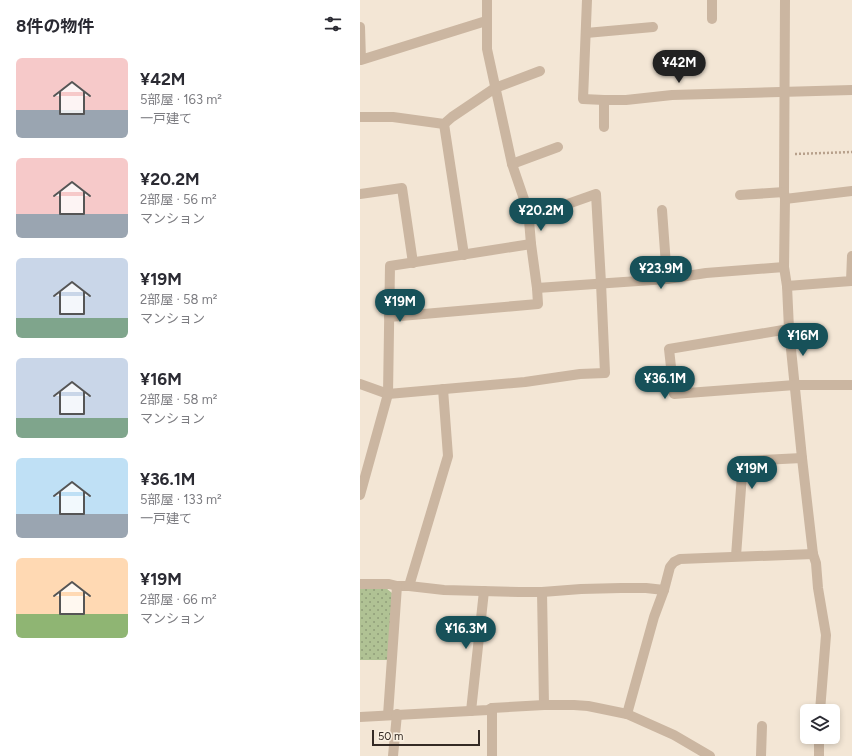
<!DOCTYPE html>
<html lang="ja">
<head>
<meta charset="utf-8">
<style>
	:root { --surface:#fff; --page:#f7f7f7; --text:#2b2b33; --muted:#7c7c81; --accent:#175159 }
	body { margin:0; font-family:Figtree,"Noto Sans JP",sans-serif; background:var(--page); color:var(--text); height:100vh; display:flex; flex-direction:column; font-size:15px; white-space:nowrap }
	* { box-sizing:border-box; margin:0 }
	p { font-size:13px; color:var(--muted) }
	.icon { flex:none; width:22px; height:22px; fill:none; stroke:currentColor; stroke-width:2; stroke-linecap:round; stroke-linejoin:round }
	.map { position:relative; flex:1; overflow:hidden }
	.drawer { display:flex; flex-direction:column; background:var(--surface); width:360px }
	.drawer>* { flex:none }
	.controls { position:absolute; left:440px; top:704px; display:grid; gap:8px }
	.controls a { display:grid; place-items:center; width:40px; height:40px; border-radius:6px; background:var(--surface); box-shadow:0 2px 6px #0003; font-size:20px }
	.scale { position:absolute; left:12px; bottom:10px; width:108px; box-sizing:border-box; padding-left:4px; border:2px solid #342a24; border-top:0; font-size:11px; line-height:14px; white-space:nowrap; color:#342a24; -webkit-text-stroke:3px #faf0e1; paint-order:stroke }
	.price { position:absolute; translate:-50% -34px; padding:0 9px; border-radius:14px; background:var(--accent); color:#fff; font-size:13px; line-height:26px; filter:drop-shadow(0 1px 2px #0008) }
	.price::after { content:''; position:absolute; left:50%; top:24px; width:12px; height:9px; margin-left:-6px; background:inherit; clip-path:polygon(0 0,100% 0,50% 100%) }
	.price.active { background:#222; color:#fff }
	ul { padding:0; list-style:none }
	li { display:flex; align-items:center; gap:12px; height:100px; padding:0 16px }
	li span { display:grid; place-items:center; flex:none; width:112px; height:80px; border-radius:6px; color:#555 }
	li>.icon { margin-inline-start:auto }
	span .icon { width:48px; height:48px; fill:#fffc; stroke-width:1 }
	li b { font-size:17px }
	h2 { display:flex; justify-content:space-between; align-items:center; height:48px; padding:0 16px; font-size:17px }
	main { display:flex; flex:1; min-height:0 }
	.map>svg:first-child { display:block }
</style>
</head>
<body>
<main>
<section class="drawer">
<h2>8件の物件<svg class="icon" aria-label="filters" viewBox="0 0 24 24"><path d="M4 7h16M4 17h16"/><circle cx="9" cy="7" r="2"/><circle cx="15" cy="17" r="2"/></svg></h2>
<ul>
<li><span style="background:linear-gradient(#f6c9c9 65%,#9aa5b1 0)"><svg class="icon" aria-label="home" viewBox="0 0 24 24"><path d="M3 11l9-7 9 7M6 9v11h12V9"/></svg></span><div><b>¥42M</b><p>5部屋 · 163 m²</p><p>一戸建て</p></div></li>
<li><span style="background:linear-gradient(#f6c9c9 70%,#9aa5b1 0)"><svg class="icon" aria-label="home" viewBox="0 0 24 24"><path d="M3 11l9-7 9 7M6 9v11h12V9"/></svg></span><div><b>¥20.2M</b><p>2部屋 · 56 m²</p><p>マンション</p></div></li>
<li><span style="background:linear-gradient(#c9d6e8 75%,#7fa58c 0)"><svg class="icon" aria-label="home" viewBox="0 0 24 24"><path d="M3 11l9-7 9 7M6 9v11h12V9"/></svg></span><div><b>¥19M</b><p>2部屋 · 58 m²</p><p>マンション</p></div></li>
<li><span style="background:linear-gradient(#c9d6e8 75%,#7fa58c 0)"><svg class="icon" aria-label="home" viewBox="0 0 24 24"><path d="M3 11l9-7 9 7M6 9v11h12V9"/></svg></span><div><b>¥16M</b><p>2部屋 · 58 m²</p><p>マンション</p></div></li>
<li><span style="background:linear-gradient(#bfe0f5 70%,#9aa5b1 0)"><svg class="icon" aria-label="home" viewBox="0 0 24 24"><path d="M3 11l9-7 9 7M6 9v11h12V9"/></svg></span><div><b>¥36.1M</b><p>5部屋 · 133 m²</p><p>一戸建て</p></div></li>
<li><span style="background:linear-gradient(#ffd9b3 70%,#8fb573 0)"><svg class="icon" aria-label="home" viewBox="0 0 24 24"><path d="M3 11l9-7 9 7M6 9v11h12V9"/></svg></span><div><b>¥19M</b><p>2部屋 · 66 m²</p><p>マンション</p></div></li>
</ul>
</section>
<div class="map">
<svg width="492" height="756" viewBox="0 0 492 756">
	<defs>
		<pattern id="park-dots" width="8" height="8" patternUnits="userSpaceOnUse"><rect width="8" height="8" fill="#b0c294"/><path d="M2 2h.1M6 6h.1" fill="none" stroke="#909e79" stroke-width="1.8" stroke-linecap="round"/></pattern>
	</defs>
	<rect width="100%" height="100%" fill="#f3e6d5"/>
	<polygon fill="url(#park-dots)" points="26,588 32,593 28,660 0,660 0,589"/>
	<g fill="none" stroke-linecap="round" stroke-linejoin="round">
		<polyline stroke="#b7a08b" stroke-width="2.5" stroke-dasharray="2 2" stroke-linecap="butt" points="435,154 492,152"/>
		<g stroke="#cbb6a1" stroke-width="10">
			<polyline points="227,0 223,99 244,100 266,100 312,95 492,90"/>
			<polyline points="425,0 424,192 425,199 424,267 427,286 429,329 442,458 453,554 456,563 458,588 466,635 460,711"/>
			<polyline points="352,19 352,0"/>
			<polyline points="0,27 1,60 126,21"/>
			<polyline points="226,33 293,27"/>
			<polyline points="244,100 244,127"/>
			<polyline points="0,117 33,117 84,124 92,117 135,88 180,71"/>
			<polyline points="84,124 104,255"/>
			<polyline points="152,164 198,147"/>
			<polyline points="0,194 42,188 53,263"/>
			<polyline points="380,195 424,192"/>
			<polyline points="425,199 492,191"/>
			<polyline points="302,210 307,279"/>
			<polyline points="427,286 491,281 492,256"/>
			<polyline points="177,288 307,279 346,273 424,267"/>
			<polyline points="29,317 178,304 177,288 171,244 169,220 166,205 152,164 127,49 127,0"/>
			<polyline points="429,329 309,349 314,394 435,385 492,385"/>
			<polyline points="0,384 28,394 165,382 220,374 245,373 241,283 236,194 202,206 169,220"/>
			<polyline points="0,495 28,394 30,266 171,244"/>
			<polyline points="376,556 383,461 442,458"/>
			<polyline points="0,584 29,584 37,586 49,586 84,590 159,592 182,592 221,589 261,588 286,588 304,590"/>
			<polyline points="49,586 88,456 83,389"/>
			<polyline points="182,592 184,705"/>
			<polyline points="132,708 132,756"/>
			<polyline points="111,711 124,591"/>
			<polyline points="267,714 294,617 304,590 310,567 314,562 320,559 453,554"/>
			<polyline points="28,715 37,586"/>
			<polyline points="0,717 128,710 132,708 184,705 214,705 228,706 267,714 314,735 350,756"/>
			<polyline points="459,737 459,756"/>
			<polyline points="33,756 37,714"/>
			<polyline points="401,756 402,726"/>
		</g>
	</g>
</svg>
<div class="controls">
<a><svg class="icon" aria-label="layers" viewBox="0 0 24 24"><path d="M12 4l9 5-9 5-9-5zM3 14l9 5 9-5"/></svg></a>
</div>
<div class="scale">50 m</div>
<b class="price active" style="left:319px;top:84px">¥42M</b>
<b class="price" style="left:181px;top:232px">¥20.2M</b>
<b class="price" style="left:301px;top:290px">¥23.9M</b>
<b class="price" style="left:40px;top:323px">¥19M</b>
<b class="price" style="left:443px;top:357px">¥16M</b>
<b class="price" style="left:305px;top:400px">¥36.1M</b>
<b class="price" style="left:392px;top:490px">¥19M</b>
<b class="price" style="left:106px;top:650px">¥16.3M</b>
</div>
</main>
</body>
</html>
